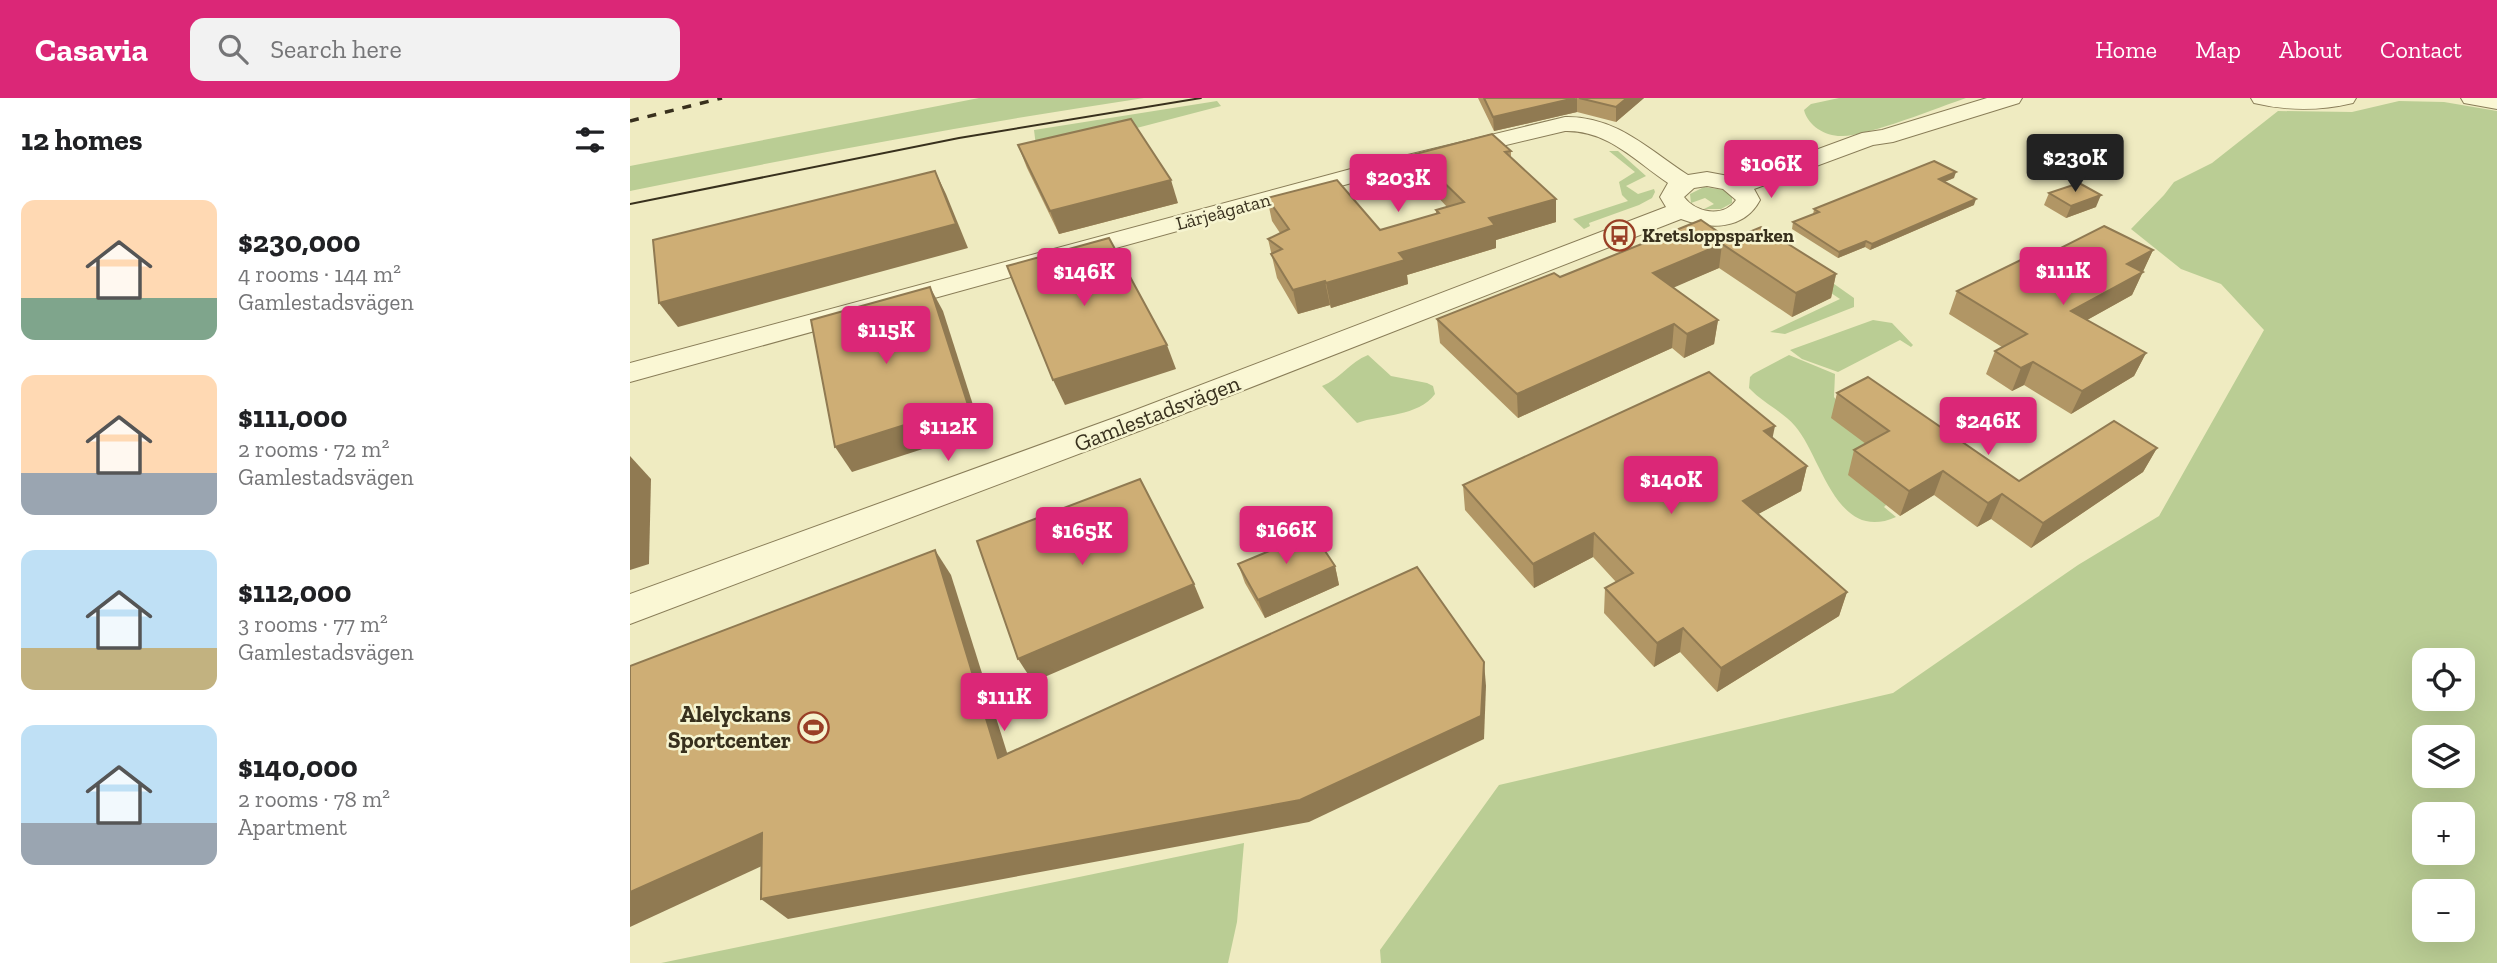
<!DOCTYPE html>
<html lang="en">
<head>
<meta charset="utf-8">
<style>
	:root { --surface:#fff; --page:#f2f2f2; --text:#202124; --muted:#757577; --accent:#db2777 }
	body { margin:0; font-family:"Zilla Slab",serif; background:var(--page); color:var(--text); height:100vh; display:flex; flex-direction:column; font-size:26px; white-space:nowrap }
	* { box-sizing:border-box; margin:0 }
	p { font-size:23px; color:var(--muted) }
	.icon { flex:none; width:38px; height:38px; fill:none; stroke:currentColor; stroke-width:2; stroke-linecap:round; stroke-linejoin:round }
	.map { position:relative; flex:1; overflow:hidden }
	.panel { display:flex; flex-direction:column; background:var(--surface); width:630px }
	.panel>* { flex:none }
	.tools { position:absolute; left:1782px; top:550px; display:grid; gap:14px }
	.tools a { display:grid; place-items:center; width:63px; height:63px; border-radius:14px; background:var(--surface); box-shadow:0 7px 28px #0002; font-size:35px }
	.price { position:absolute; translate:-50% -60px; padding:0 16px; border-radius:7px; background:var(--accent); color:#fff; font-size:23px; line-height:46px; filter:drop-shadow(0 2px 4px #0008) }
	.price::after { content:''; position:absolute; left:50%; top:42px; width:21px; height:16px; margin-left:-10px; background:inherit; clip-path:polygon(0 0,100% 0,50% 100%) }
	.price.active { background:#222; color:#fff }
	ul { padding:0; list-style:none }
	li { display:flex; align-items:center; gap:21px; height:175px; padding:0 21px }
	li span { display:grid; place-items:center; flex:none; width:196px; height:140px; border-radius:14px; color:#555 }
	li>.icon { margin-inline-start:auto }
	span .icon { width:84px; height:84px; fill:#fffc; stroke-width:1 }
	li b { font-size:30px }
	h2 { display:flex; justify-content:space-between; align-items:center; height:84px; padding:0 21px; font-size:30px }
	header { display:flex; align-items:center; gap:42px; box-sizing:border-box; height:98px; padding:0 35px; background:var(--accent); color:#fff }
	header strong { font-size:33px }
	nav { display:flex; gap:38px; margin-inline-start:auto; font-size:24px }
	.search { width:490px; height:63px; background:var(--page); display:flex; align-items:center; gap:18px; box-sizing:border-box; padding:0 24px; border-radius:14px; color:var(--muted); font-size:26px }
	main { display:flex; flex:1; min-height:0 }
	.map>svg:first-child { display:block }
</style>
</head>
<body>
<header>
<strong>Casavia</strong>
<div class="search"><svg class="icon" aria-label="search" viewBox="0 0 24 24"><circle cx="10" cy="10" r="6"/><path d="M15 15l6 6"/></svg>Search here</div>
<nav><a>Home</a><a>Map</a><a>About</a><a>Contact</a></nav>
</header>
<main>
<section class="panel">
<h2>12 homes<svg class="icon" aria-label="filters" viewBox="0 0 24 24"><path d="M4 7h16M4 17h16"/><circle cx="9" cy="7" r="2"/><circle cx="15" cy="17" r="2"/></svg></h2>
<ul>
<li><span style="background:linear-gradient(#ffd9b3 70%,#7fa58c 0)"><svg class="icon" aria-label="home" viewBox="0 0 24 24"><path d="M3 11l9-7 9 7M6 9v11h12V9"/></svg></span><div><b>$230,000</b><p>4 rooms · 144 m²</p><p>Gamlestadsvägen</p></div></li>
<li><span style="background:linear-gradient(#ffd9b3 70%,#9aa5b1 0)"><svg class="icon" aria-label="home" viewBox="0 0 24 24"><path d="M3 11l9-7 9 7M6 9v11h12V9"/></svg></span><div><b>$111,000</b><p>2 rooms · 72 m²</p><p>Gamlestadsvägen</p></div></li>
<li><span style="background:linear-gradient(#bfe0f5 70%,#c2b280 0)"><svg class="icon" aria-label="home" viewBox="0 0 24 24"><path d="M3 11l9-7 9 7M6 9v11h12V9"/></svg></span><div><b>$112,000</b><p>3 rooms · 77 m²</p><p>Gamlestadsvägen</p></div></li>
<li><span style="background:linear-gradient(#bfe0f5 70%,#9aa5b1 0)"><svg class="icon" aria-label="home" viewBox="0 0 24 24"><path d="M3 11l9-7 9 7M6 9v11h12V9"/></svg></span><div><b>$140,000</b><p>2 rooms · 78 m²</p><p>Apartment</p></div></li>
</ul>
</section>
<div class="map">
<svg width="1867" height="865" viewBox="0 0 1867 865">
	<rect width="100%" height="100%" fill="#efebc1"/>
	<g fill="#bacd94" fill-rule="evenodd">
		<path d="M349,0H514C341,26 171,58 0,93V68Z"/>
		<path d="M1209,0H1336C1309,9 1236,39 1211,38C1195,38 1178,28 1174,12L1181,6Z"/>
		<polygon points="587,3 591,8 407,56 404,32"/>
		<path d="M1769,3L1814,4L1867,13V865H751L750,852L869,687L1263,595L1448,467L1529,418L1634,232L1591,186L1551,171L1501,131L1534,97L1544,84L1582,65L1648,13L1722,14ZM1794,562H1832V600H1794ZM1794,639H1832V677H1794ZM1794,716H1832V754H1794ZM1794,793H1832V831H1794Z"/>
		<polygon points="979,53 988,53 1016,78 996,88 1008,96 1024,91 1025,94 1022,100 1009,107 959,125 960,128 954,131 943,121 998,103 992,97 989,84 1005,74"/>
		<polygon points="1074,89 1094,92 1102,99 1102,105 1091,111 1074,111 1084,106 1075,100 1061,105 1060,96"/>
		<polygon points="1190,176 1224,200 1224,209 1155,236 1140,234 1210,201 1180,181"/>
		<polygon points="1243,222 1262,225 1283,247 1281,249 1270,242 1208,274 1172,261 1160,252"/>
		<path d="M738,257L761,278L797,285L803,288L805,296C788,319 752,316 727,325L692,288C710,281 720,264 738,257Z"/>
		<path d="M1159,257L1205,276L1204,299L1252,358L1256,407L1254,409L1266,419C1206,446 1192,359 1165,328C1152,313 1133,305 1119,290L1120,279L1123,276Z"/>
		<polygon points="614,745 607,824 598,865 31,865"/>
	</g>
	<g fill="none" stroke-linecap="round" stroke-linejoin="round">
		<defs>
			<g id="minor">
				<path d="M1357,0H1392L1389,5L1263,44L1243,47L1124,91L1130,102C1114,132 1080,132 1051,121L517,330L0,526V496L495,316L1036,109L1030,99L1038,85C1005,63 978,32 935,33L747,78L0,284V265L732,68L935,19C986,18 1018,51 1058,77L1077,74L1109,80L1232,35L1252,32ZM1077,88L1093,91L1106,102C1094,120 1066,115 1054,99L1064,90Z"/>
				<path d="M1621,0H1726L1723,5C1689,13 1658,13 1624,5Z"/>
				<polygon points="1831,0 1867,0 1867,11 1834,5"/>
			</g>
		</defs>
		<use href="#minor" stroke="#897d58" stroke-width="2"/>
		<use href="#minor" fill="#faf7d4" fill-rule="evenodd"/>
		<polyline stroke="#38301d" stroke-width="2" points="0,106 329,40 571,0"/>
		<polyline stroke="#38301d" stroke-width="3.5" stroke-dasharray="9 9" stroke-linecap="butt" points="0,23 92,0"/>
	</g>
	<g fill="#b19665">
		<polygon points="848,0 1014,0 986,24 947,14 864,33"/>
		<polygon points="388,47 548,105 429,136 397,70"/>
		<polygon points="881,53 881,60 926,124 866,142 866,150 777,177 778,186 701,210 700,207 668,216 647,180 638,141 650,135 642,123 637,100 750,132 806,116 806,112 817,109 806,97 790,102 773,83 770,60"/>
		<polygon points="1324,80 1314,84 1344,107 1240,152 1235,149 1208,160 1162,131 1163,124 1183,117 1184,111"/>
		<polygon points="1419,95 1466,109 1436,120 1414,107"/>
		<polygon points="1100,142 1206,176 1201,200 1162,219 1089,170 1043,189 1088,222 1084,246 1054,260 1042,250 888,320 810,245 807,221 930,179"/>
		<polygon points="1523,152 1502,197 1457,222 1516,255 1504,278 1441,316 1394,287 1382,293 1356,276 1365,253 1372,249 1319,216 1327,193 1411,160"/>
		<polygon points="1207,295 1389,383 1527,350 1513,374 1401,450 1361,421 1347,429 1304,397 1270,418 1218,377 1224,352 1236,346 1201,320"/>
		<polygon points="1143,340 1177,368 1171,393 1128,416 1217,494 1209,518 1087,594 1050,554 1024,569 974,515 975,490 986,484 963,459 904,490 835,412 833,387"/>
		<polygon points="608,466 705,468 709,487 635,520 615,485"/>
	</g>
	<g fill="#907a52">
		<polygon points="947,0 947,14 864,33 863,19"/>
		<polygon points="997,0 1014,0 986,24 986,9"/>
		<polygon points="305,73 316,96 338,150 48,229 29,205"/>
		<polygon points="803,74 806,97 790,102 787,79"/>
		<polygon points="1326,74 1324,80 1307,87 1309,81"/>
		<polygon points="541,82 548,105 429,136 420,113"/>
		<polygon points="1471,97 1466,109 1436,120 1441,108"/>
		<polygon points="926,101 926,124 866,142 866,150 777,177 778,186 701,210 696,185 769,155 859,120"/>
		<polygon points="1346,101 1344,107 1240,152 1242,146"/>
		<polygon points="1236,143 1235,149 1208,160 1209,154"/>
		<polygon points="1092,146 1089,170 1022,199 1023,175"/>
		<polygon points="1523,152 1502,197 1432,236 1441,213 1497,166"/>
		<polygon points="1206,176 1201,200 1162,219 1166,195"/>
		<polygon points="695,183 700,207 668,216 663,192"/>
		<polygon points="300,189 313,213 351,332 222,374 205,349"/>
		<polygon points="1088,222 1084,246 1054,260 1057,236"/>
		<polygon points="1044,226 1042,250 888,320 887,296"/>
		<polygon points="537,247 546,271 435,307 423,282"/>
		<polygon points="1516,255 1504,278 1441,316 1452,293"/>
		<polygon points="1403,264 1394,287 1382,293 1391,270"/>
		<polygon points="1145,328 1140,352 1134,333"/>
		<polygon points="1527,350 1513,374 1401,450 1413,425"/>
		<polygon points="0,358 21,381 19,466 0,472"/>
		<polygon points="1177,368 1171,393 1108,427 1113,403"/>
		<polygon points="1313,373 1304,397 1270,418 1279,393"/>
		<polygon points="1372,396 1361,421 1347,429 1358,405"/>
		<polygon points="964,435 963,459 904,490 903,466"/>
		<polygon points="305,452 321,477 386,683 368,660"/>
		<polygon points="705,468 709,487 635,520 628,502"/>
		<polygon points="564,486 574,510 403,584 388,561"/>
		<polygon points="1217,494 1209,518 1087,594 1091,570"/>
		<polygon points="1053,530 1050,554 1024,569 1027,545"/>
		<polygon points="854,564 856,588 854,641 679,724 158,821 131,801"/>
		<polygon points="132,735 158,756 0,829 0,794"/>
	</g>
	<g fill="#ceae75" stroke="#907a52" stroke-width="2">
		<polygon points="854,0 945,0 863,19"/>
		<polygon points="949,0 997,0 986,9"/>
		<polygon points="501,21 541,82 420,113 388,47"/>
		<polygon points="862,36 881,53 875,54 926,101 859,120 865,127 769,155 775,162 696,185 695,183 663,192 641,156 652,151 638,141 659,131 637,100 707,82 750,132 809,115 806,112 834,104 803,74 787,79 770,60"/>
		<polygon points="1304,63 1326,74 1309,81 1346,101 1242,146 1236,143 1209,154 1163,124 1189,114 1184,111"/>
		<polygon points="305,73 326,126 29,205 23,142"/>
		<polygon points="1449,85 1471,97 1441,108 1419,95"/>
		<polygon points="1071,122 1100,142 1131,129 1206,176 1166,195 1092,146 1023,175 1088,222 1057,236 1044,226 887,296 807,221 924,175 930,179"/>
		<polygon points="1474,128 1523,152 1497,166 1513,174 1441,213 1516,255 1452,293 1403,264 1391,270 1365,253 1397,236 1327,193 1403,156 1411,160"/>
		<polygon points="479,140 537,247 423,282 377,168"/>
		<polygon points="300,189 338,307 205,349 181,222"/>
		<polygon points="1079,274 1145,328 1134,333 1177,368 1113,403 1217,494 1091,570 1053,530 1027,545 975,490 1003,475 964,435 903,466 833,387"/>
		<polygon points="1238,279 1389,383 1484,323 1527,350 1413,425 1372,396 1358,405 1313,373 1279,393 1224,352 1259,333 1207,295"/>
		<polygon points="510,381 564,486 388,561 347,443"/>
		<polygon points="683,435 705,468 628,502 608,466"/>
		<polygon points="305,452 368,660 787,469 854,564 851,618 670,702 131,801 132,735 0,794 0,568"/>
	</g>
	<defs>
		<symbol id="bus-ring" viewBox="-11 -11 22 22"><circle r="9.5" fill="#f6f4d0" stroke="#993f26" stroke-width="1.5"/><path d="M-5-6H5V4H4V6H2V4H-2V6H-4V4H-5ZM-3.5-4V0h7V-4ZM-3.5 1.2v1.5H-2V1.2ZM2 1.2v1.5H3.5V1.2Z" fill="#993f26"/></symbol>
		<symbol id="stadium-ring" viewBox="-11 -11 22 22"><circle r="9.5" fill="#f6f4d0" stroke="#993f26" stroke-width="1.5"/><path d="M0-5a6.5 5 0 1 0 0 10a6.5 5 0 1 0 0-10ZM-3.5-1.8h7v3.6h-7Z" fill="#993f26"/></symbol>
	</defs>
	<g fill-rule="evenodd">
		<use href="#bus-ring" x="972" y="120" width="35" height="35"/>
		<use href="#stadium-ring" x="166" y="612" width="35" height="35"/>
	</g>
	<g text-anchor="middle" stroke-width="5" stroke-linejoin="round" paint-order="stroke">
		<g font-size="19" fill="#38301d" stroke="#f6f4d0">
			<text transform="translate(593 113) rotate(-15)" y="7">Lärjeågatan</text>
		</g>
		<g font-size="19" font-weight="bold" fill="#38301d" stroke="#f6f4d0" text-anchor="start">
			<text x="1012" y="144">Kretsloppsparken</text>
		</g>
		<g font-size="23" fill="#38301d" stroke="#f6f4d0">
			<text transform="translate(527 315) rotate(-21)" y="8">Gamlestadsvägen</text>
		</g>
		<g font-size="23" font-weight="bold" fill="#38301d" stroke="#f6f4d0" text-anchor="end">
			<text x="161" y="624">Alelyckans<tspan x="161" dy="26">Sportcenter</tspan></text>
		</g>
	</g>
</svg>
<div class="tools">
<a><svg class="icon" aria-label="locate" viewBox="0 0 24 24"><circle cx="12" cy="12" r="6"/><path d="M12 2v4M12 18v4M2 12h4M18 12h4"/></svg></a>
<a><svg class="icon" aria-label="layers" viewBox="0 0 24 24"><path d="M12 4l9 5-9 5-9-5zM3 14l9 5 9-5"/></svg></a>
<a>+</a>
<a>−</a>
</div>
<b class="price active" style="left:1445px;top:96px">$230K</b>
<b class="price" style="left:1141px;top:102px">$106K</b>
<b class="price" style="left:768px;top:116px">$203K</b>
<b class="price" style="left:1433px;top:209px">$111K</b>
<b class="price" style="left:454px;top:210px">$146K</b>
<b class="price" style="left:256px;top:268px">$115K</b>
<b class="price" style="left:1358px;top:359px">$246K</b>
<b class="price" style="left:318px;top:365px">$112K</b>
<b class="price" style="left:1041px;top:418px">$140K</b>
<b class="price" style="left:656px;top:468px">$166K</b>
<b class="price" style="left:452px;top:469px">$165K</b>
<b class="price" style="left:374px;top:635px">$111K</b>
</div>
</main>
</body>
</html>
